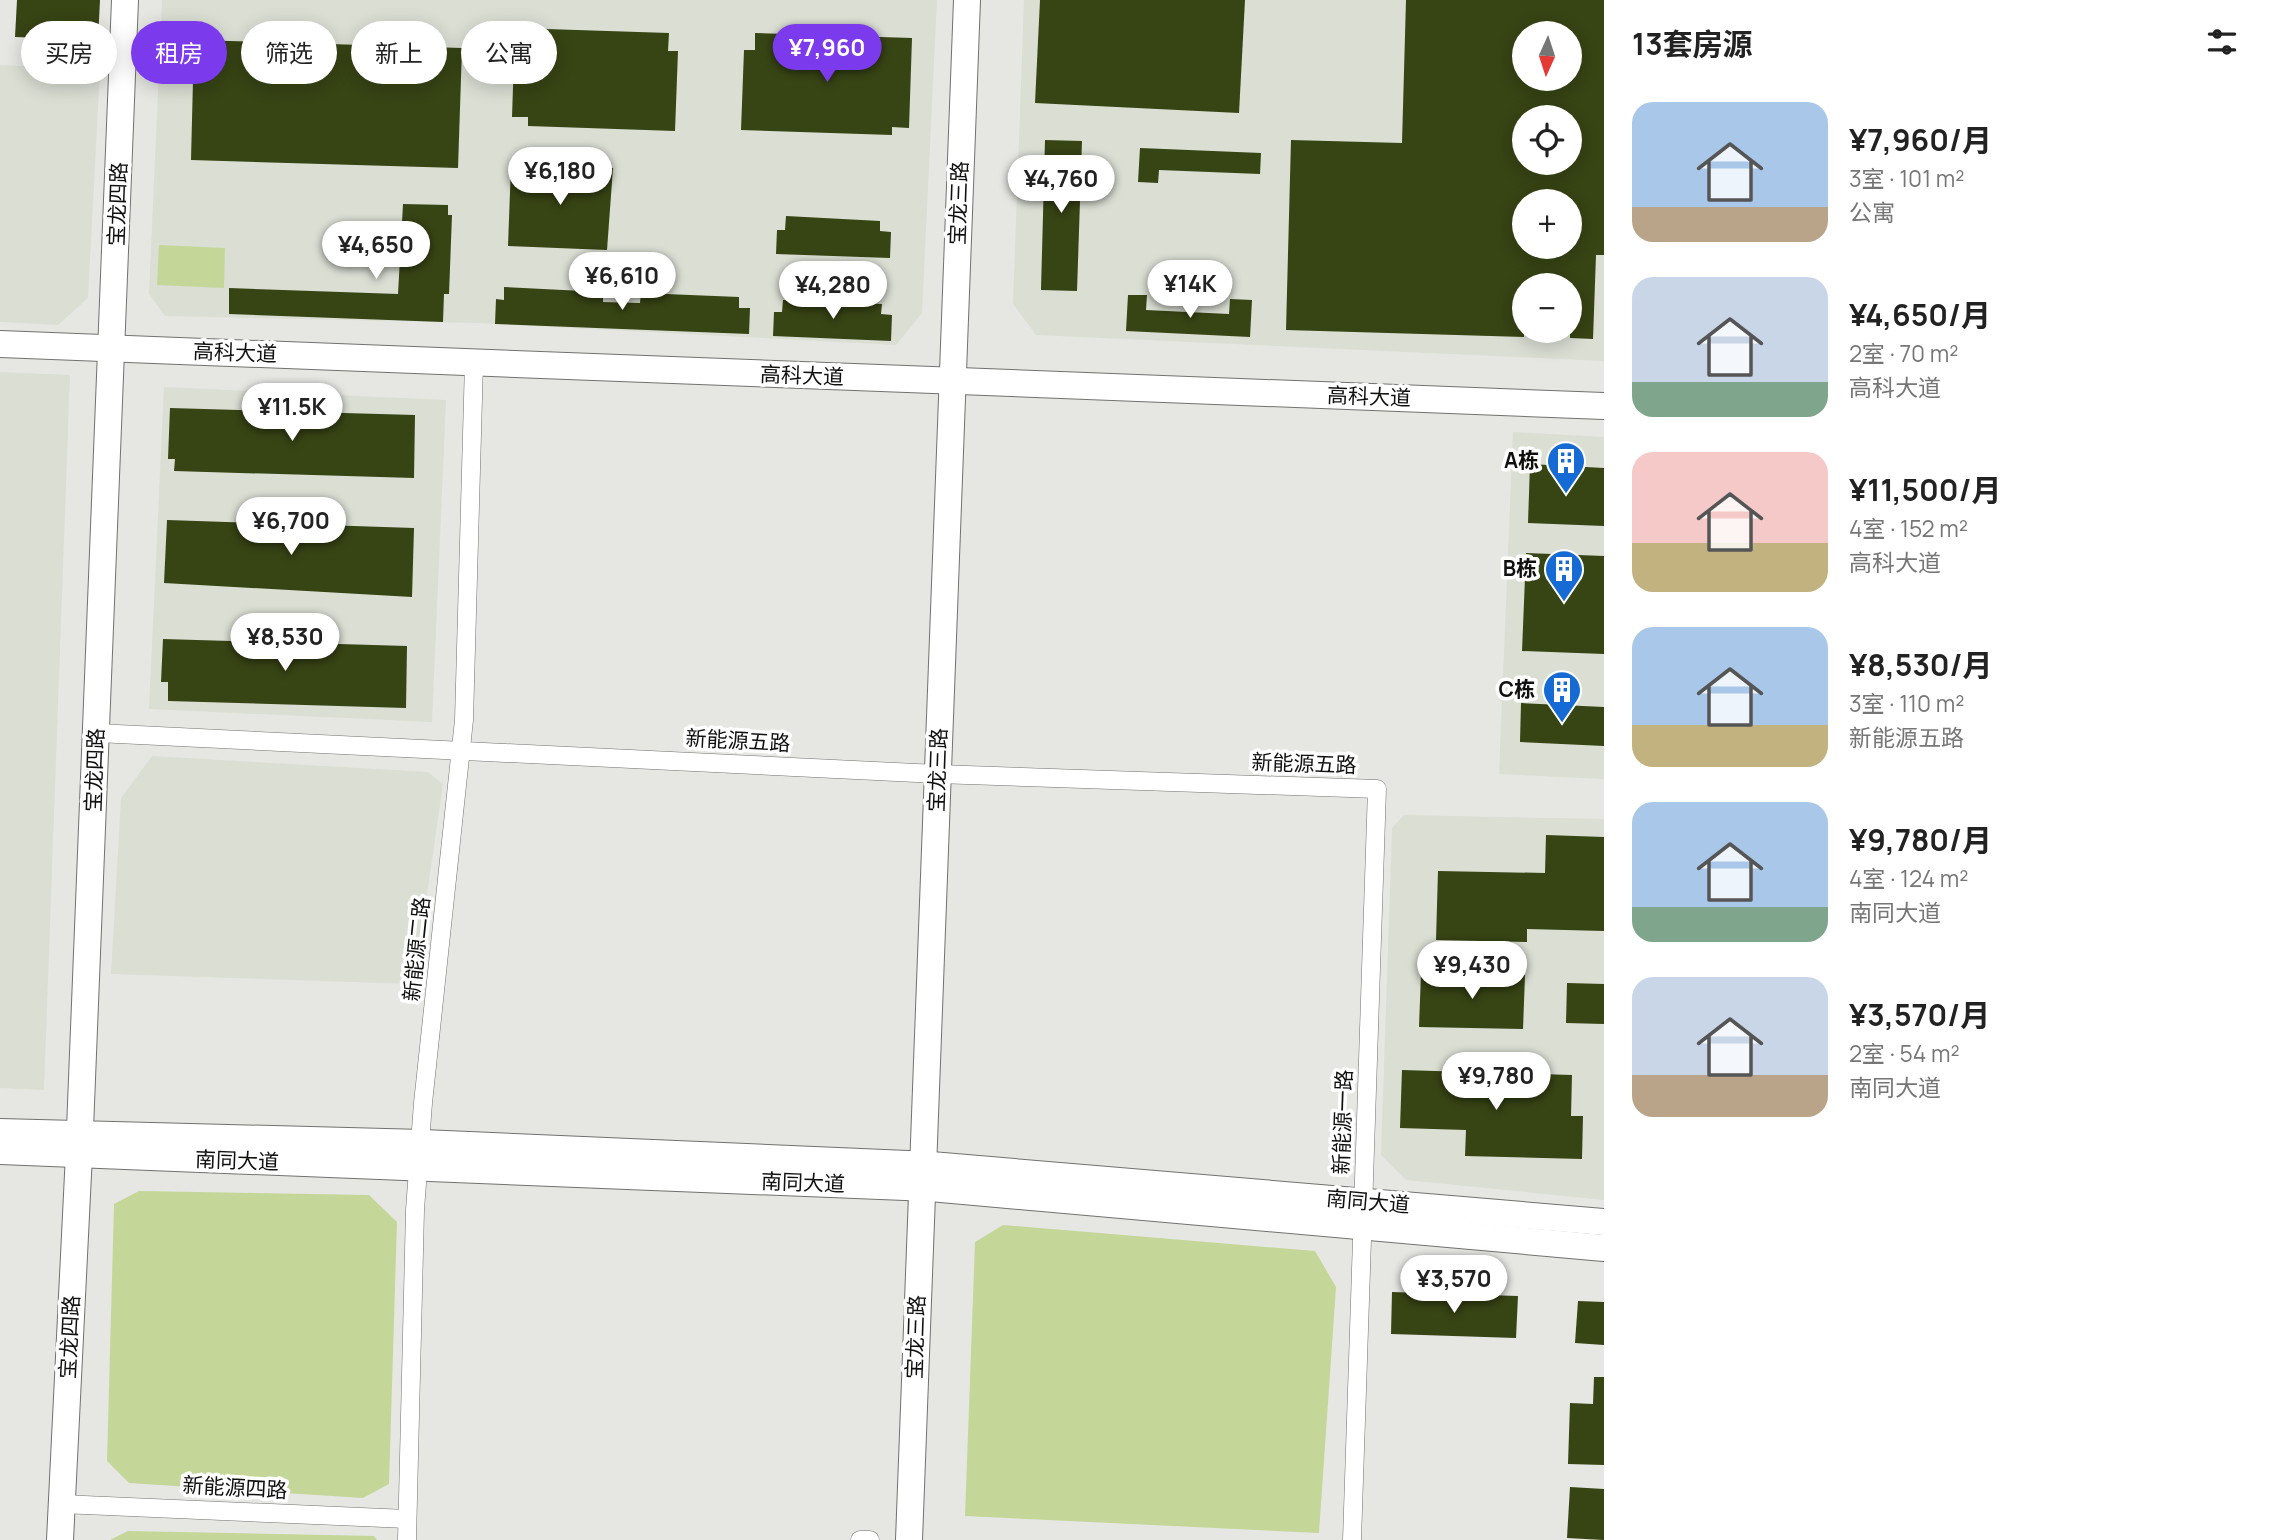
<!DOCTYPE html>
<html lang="zh">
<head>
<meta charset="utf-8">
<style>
	:root { --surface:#fff; --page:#f6f6f6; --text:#222; --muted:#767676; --accent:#7c3aed }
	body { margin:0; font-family:Manrope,"Noto Sans SC",sans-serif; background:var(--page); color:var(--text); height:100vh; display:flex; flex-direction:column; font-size:26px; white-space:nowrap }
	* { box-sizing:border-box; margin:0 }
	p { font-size:23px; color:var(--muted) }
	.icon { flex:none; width:38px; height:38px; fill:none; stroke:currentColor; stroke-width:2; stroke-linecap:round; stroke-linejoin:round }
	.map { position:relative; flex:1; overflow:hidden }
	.drawer { display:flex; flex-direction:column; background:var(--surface); width:665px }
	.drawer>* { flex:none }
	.guide { position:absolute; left:21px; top:21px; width:665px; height:63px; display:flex; gap:14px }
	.needle { width:46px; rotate:183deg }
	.tools { position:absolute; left:1512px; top:21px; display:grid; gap:14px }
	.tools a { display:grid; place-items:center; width:70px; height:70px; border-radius:50%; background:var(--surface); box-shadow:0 4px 18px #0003; font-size:35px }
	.price { position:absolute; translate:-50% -60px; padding:0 16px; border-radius:24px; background:#fff; color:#222; font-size:23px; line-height:46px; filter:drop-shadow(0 2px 4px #0008) }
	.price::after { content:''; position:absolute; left:50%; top:42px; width:21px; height:16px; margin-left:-10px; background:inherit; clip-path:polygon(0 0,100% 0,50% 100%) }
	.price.selected { background:var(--accent); color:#fff }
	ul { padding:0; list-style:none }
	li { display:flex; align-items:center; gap:21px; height:175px; padding:0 28px }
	li span { display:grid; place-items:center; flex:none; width:196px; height:140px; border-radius:21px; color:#555 }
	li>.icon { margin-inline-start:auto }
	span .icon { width:84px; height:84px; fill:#fffc; stroke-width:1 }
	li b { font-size:30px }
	h2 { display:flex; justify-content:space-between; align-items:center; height:84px; padding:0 28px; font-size:30px }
	.pill { padding:0 24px; border-radius:32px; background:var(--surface); box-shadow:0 4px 18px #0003; font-size:24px; line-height:63px }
	.pill.selected { background:var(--accent); color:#fff }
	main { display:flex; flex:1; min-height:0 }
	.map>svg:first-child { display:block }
</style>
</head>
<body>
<main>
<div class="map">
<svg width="1604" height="1540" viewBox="0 0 1604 1540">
	<rect width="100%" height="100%" fill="#e6e7e3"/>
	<g fill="#daded3" fill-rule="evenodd">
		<polygon points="162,0 937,0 922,313 896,345 477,323 165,316 149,294"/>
		<path d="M1024,0H1604V361L1036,335L1013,304ZM1524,33H1570V79H1524ZM1524,117H1570V163H1524ZM1524,201H1570V247H1524ZM1524,285H1570V331H1524Z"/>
		<polygon points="0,65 100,70 88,298 58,325 0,322"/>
		<polygon points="0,372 70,375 44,1090 0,1088"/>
		<polygon points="164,387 446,400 432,722 149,709"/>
		<polygon points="1513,432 1604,437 1604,779 1499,774"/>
		<polygon points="152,756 428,772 443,784 414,984 111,974 121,798"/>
		<polygon points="1404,815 1604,819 1604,1200 1406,1180 1381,1155 1392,828"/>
	</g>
	<g fill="#c4d799">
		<polygon points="159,245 225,248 224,288 157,285"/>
		<polygon points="139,1191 369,1195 397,1222 389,1484 363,1498 129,1483 107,1461 114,1204"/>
		<polygon points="1003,1225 1315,1251 1336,1287 1319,1533 965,1516 975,1242"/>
		<polygon points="128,1531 374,1536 377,1540 110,1540"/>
	</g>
	<g fill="#374414" fill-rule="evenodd">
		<polygon points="17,0 100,0 98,40 15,37"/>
		<polygon points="1040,0 1245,0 1239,113 1035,103"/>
		<path d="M1406,0H1604V255H1596L1593,339L1570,338V285H1524V337L1286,330L1291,140L1402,143ZM1524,33H1570V79H1524ZM1524,117H1570V163H1524ZM1524,201H1570V247H1524Z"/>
		<polygon points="515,28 669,33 668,51 678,51 675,131 528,126 528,117 512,117"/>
		<polygon points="755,33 912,38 909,128 892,127 892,135 741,130 744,50 755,50"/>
		<polygon points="194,40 462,48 458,168 191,160"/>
		<polygon points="1045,140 1082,141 1077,291 1041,290"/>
		<polygon points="1140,148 1261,153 1260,174 1159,170 1158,183 1138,182"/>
		<polygon points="511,165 613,168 607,250 508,246"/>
		<polygon points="403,204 448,205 448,215 452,215 449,294 444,294 443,322 229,314 229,288 398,294"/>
		<polygon points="786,216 880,221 880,231 891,232 890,258 776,254 777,230 785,230"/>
		<polygon points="504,287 603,292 603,302 640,303 641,293 739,297 739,308 750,308 749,334 495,324 496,299 504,300"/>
		<polygon points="1128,295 1147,295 1146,310 1229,314 1230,299 1252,300 1250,337 1126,331"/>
		<polygon points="783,300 882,304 881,314 892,315 891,341 773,336 774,312 782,312"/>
		<polygon points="170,408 415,415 414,478 174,471 175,459 168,459"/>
		<polygon points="1530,464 1604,468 1604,526 1528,523"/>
		<polygon points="167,520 414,528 412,597 164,583"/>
		<polygon points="1526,553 1604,556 1604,654 1522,651"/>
		<polygon points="163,639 407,646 406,708 168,701 168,682 161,682"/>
		<polygon points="1521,703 1604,707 1604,746 1520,742"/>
		<polygon points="1546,835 1604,837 1604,931 1527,929 1527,942 1436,940 1438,871 1545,873"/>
		<polygon points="1421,973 1525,975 1523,1029 1419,1027"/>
		<polygon points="1567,983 1604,984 1604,1024 1566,1023"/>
		<polygon points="1402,1070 1572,1075 1571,1116 1583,1116 1582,1159 1465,1156 1466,1130 1400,1128"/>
		<polygon points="1392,1292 1518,1296 1516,1338 1391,1334"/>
		<polygon points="1578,1301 1604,1302 1604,1345 1575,1343"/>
		<polygon points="1594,1377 1604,1377 1604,1465 1568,1464 1570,1403 1593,1404"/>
		<polygon points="1570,1487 1604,1489 1604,1540 1567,1538"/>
	</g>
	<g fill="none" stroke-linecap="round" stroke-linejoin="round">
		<defs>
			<g id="street">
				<polyline points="97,733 937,774 1377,789 1352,1540"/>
				<polyline points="61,1504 407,1519"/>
				<polyline points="407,1540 415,1210 423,1103 464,720 474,363"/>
				<polyline points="860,1540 870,1540"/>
			</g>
			<g id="secondary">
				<polyline points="0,344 1604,406"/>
				<polyline points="0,1132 423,1143 931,1165 1604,1222"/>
				<polyline points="0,1151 930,1188 1604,1248"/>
				<polyline points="60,1540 79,1154 125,0"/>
				<polyline points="909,1540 967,0"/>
			</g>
		</defs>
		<use href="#street" stroke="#71726f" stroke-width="19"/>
		<use href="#secondary" stroke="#71726f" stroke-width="28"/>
		<use href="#street" stroke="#fff" stroke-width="18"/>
		<use href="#secondary" stroke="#fff" stroke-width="26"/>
	</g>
	<defs>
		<symbol id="building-pin" viewBox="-11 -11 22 30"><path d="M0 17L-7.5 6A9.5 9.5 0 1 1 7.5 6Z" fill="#156ad4" stroke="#fff"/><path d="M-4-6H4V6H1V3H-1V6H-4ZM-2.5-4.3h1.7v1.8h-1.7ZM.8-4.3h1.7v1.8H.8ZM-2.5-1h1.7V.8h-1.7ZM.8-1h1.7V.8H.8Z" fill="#fff"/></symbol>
	</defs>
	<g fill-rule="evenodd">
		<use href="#building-pin" x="1544" y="439" width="44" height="60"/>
		<use href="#building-pin" x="1542" y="547" width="44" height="60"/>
		<use href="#building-pin" x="1540" y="668" width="44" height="60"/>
	</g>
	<g text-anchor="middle" stroke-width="7" stroke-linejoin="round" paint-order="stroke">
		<g font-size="21" fill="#10100f" stroke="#fff">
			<text transform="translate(959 203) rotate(-88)" y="7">宝龙三路</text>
			<text transform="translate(118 204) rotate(-88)" y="7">宝龙四路</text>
			<text transform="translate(235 353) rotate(2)" y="7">高科大道</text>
			<text transform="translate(802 376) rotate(2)" y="7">高科大道</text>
			<text transform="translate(1369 397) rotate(2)" y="7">高科大道</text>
			<text transform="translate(738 741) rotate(3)" y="7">新能源五路</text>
			<text transform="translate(1304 764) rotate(2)" y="7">新能源五路</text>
			<text transform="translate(95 770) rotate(-88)" y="7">宝龙四路</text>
			<text transform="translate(938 770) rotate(-88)" y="7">宝龙三路</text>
			<text transform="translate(417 949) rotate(-84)" y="7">新能源二路</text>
			<text transform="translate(1343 1122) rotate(-88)" y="7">新能源一路</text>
			<text transform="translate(237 1161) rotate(2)" y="7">南同大道</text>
			<text transform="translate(803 1183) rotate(2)" y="7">南同大道</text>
			<text transform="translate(1368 1202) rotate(5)" y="7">南同大道</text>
			<text transform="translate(70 1337) rotate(-87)" y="7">宝龙四路</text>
			<text transform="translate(916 1337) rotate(-88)" y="7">宝龙三路</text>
			<text transform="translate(235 1488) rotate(3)" y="7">新能源四路</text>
		</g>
		<g font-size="21" font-weight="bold" fill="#10100f" stroke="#fff" text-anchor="end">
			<text x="1539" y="468">A栋</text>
			<text x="1537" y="576">B栋</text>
			<text x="1535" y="697">C栋</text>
		</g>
	</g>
</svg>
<div class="tools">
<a><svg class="needle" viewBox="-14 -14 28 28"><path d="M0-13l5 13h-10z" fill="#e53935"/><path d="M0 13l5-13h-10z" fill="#767676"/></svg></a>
<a><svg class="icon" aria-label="locate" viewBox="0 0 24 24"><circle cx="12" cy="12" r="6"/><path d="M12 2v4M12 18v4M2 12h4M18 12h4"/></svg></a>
<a>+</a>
<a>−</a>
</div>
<b class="price selected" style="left:827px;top:84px">¥7,960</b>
<b class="price" style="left:560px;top:207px">¥6,180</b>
<b class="price" style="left:1061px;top:215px">¥4,760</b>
<b class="price" style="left:376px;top:281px">¥4,650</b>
<b class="price" style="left:622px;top:312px">¥6,610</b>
<b class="price" style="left:1190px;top:320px">¥14K</b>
<b class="price" style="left:833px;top:321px">¥4,280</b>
<b class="price" style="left:292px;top:443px">¥11.5K</b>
<b class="price" style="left:291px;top:557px">¥6,700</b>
<b class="price" style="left:285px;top:673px">¥8,530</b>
<b class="price" style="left:1472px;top:1001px">¥9,430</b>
<b class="price" style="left:1496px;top:1112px">¥9,780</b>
<b class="price" style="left:1454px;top:1315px">¥3,570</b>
<div class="guide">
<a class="pill">买房</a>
<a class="pill selected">租房</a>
<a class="pill">筛选</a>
<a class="pill">新上</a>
<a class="pill">公寓</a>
</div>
</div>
<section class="drawer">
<h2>13套房源<svg class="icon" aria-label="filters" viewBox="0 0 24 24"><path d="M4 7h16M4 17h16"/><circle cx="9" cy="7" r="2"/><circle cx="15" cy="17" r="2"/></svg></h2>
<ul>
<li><span style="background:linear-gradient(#a9c7e8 75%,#b9a48a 0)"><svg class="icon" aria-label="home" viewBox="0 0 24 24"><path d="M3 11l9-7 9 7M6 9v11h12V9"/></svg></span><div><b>¥7,960/月</b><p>3室 · 101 m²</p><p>公寓</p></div></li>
<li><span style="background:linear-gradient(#c9d6e8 75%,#7fa58c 0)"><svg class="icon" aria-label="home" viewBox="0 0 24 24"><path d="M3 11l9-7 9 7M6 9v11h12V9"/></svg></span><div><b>¥4,650/月</b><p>2室 · 70 m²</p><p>高科大道</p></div></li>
<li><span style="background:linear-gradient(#f6c9c9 65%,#c2b280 0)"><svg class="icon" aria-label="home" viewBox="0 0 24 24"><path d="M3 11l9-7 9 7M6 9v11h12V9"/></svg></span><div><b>¥11,500/月</b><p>4室 · 152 m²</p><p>高科大道</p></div></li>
<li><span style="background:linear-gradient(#a9c7e8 70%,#c2b280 0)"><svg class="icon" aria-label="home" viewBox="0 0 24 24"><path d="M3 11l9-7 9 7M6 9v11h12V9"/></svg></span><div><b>¥8,530/月</b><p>3室 · 110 m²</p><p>新能源五路</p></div></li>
<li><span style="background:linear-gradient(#a9c7e8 75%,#7fa58c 0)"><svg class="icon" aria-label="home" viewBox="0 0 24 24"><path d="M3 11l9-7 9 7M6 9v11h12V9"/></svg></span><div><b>¥9,780/月</b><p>4室 · 124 m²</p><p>南同大道</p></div></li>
<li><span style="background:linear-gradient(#c9d6e8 70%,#b9a48a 0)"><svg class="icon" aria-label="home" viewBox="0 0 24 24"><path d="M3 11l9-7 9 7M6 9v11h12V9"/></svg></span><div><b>¥3,570/月</b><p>2室 · 54 m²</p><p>南同大道</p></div></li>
</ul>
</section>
</main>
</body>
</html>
